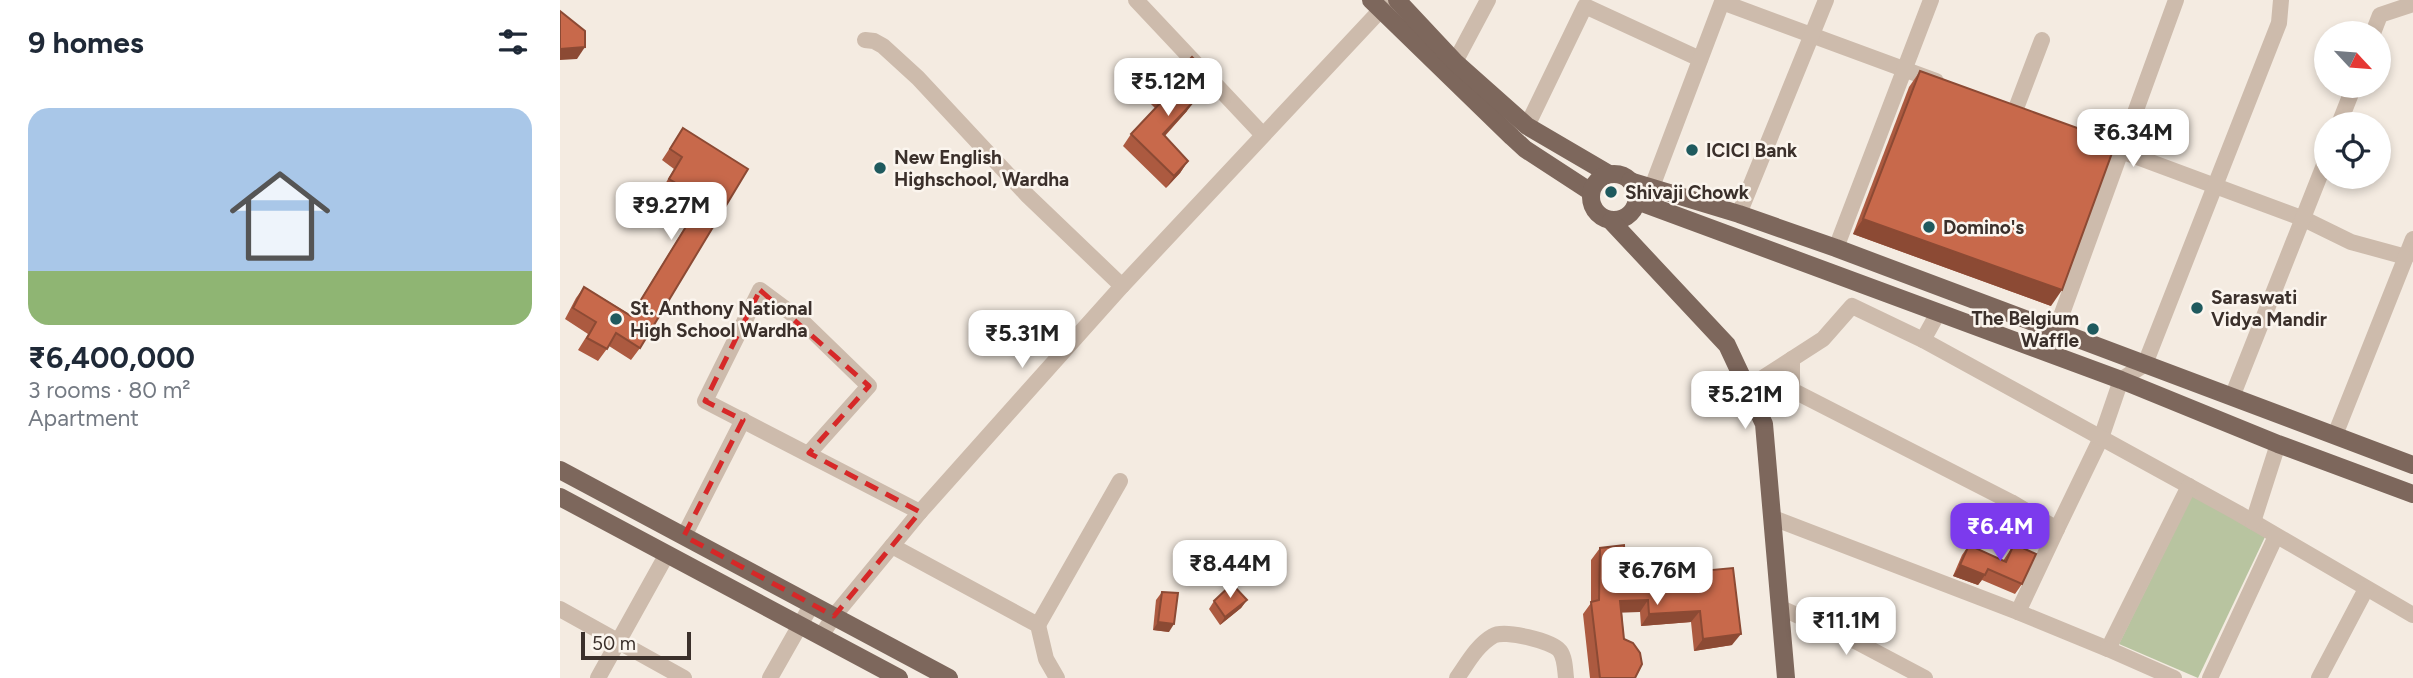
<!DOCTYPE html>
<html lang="en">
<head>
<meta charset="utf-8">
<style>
	:root { --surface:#fff; --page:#f2f2f3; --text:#1f2937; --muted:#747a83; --line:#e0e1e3; --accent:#7c3aed }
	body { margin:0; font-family:Figtree,sans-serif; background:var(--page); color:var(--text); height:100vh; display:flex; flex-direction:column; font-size:26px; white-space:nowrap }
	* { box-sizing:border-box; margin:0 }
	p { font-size:23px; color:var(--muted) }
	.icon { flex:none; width:38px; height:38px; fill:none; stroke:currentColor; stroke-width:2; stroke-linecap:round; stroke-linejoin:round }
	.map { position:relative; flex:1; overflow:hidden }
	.panel { display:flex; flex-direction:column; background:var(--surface); width:560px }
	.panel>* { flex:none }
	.needle { width:46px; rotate:116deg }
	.buttons { position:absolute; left:1754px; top:21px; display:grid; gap:14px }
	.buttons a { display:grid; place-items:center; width:77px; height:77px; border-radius:50%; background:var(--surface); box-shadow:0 4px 10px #0003; font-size:35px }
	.scale { position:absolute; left:21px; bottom:18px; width:110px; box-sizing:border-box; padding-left:7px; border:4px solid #3b302b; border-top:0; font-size:19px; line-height:24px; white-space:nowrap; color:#3b302b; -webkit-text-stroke:5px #fbf5ee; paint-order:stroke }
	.price { position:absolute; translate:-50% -60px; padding:0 16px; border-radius:14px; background:#fff; color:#222; font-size:23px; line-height:46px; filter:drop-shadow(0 2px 4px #0008) }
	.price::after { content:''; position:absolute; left:50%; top:42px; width:21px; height:16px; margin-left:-10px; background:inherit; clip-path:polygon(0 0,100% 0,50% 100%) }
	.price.on { background:var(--accent); color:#fff }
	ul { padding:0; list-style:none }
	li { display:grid; align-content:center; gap:14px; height:371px; padding:0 28px }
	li+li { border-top:2px solid var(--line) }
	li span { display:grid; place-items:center; height:217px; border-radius:21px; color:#555 }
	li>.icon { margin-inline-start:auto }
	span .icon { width:126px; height:126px; fill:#fffc; stroke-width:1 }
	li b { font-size:30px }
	h2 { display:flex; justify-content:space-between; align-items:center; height:84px; padding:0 28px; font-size:30px }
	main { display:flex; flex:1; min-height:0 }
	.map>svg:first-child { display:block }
</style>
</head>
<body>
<main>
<section class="panel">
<h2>9 homes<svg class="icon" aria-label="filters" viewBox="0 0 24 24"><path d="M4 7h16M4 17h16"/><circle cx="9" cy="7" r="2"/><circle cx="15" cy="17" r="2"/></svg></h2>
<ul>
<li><span style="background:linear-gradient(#a9c7e8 75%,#8fb573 0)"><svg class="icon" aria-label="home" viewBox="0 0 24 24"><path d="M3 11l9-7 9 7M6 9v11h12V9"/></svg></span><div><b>₹6,400,000</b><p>3 rooms · 80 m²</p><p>Apartment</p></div></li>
</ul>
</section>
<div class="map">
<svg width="1853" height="678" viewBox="0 0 1853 678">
	<rect width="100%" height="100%" fill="#f4ebe1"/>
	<polygon fill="#b8c4a0" points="1635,490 1705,537 1638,678 1559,644"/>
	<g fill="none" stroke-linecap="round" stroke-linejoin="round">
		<g stroke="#cdbbac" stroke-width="16">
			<polyline points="576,0 703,135"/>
			<polyline points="1813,33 1820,15 1853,4"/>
			<polyline points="305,40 314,41 323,46 358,78 468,196 562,286"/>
			<polyline points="895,62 928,0"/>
			<polyline points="1455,111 1482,40"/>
			<polyline points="1779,124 1794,86"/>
			<polyline points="967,126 1025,6 1140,59"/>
			<polyline points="1534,141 1744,219 1791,242 1846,257"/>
			<polyline points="1087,200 1162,2 1376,81"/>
			<polyline points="1179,214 1266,0"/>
			<polyline points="1276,248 1371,0"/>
			<polyline points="1496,330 1616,0"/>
			<polyline points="1363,340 1378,313"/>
			<polyline points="1232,359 1232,390 1451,502 1497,529 1541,438 1561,380 1585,364 1719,23 1721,0"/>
			<polyline points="1187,388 1263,339 1292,306 1363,340 1678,513 1853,615"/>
			<polyline points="1672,397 1766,160"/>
			<polyline points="1775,435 1853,239"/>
			<polyline points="249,453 309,386 243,322 200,290 145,401 360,512"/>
			<polyline points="1213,518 1458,612"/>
			<polyline points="1693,522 1718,444"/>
			<polyline points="1497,529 1458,612 1548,649 1629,486"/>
			<polyline points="124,536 183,420"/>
			<polyline points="332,546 478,625 486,659 497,678"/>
			<polyline points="1221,608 1297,642 1365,678"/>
			<polyline points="0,609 124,678"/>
			<polyline points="478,625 560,481"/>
			<polyline points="261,636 274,616 360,512 562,286 830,0"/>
			<polyline points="1548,649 1614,678"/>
			<polyline points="38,678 107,554"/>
			<polyline points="210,678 252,604"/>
			<path d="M897,678C907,664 917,645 933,636C944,629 992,641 1000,651C1005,658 1005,669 1006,678"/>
			<polyline points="1650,678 1716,536"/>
			<polyline points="1759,678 1806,589"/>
		</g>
		<g stroke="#7d675c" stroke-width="18">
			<polyline points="811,0 952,137 965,149 1031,192"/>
			<polyline points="837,0 895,62 967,126 1049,174"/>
			<circle cx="1054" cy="197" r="23"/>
			<polyline points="1070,181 1179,214 1276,248 1853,465"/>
			<polyline points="1077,201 1561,380 1718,444 1853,494"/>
			<polyline points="1051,221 1167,345 1204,424 1226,678"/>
			<polyline points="0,470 389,678"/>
			<polyline points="0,497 339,678"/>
		</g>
	</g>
	<g fill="#ac5a40">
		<polygon points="643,68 626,90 627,111 605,136 628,161 620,173 606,188 563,146 571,134 595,108 590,103 598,91"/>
		<polygon points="1360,71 1491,306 1293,234 1349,87"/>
		<polygon points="123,128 188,169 80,348 71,360 49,346 38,361 18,350 28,334 5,319 16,298 24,287 71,315 135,211 101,191 114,169 102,160"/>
		<polygon points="1454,544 1462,584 1455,594 1422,580 1418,585 1393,576 1402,555 1409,545 1443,561"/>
		<polygon points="1040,548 1066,578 1173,568 1172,645 1134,651 1131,622 1081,626 1080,612 1062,612 1064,639 1075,678 1030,678 1023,614 1031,603 1031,560"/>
		<polygon points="602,592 609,632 593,630 596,600"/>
		<polygon points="687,600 681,608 660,625 649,609 654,601"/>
	</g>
	<g fill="#8c4a34">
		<polygon points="25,47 17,59 0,60 0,49"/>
		<polygon points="643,68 634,80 617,101 625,89"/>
		<polygon points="635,100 627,111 595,146 603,134"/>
		<polygon points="628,161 620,173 606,188 614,176"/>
		<polygon points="1303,219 1502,290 1491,306 1293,234"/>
		<polygon points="1400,565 1425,575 1418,585 1393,576"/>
		<polygon points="687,600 681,608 660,625 665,617"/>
		<polygon points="1088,600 1080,612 1052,613 1060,601"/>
		<polygon points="1140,611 1131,622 1081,626 1089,614"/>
		<polygon points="598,622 614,624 609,632 593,630"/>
		<polygon points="1181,634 1172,645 1134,651 1143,639"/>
	</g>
	<g fill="#c8694b" stroke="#8c4a34" stroke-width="2">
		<polygon points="0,11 25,31 25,47 0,49"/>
		<polygon points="632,57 643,68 625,89 635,100 603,134 628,161 614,176 571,134 605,98 598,91"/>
		<polygon points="1360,71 1556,142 1502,290 1303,219"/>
		<polygon points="123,128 188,169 80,348 56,333 47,349 27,338 36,322 13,308 24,287 71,316 143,199 109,179 122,157 110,149"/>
		<polygon points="1454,544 1476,554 1462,584 1428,569 1425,575 1400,565 1409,545 1446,562"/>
		<polygon points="1064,545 1066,578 1173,568 1181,634 1143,639 1140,611 1089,614 1088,600 1060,601 1064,639 1073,643 1080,653 1082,664 1075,678 1040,678 1031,602 1039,600 1040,548"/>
		<polygon points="672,584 687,600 665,617 654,601"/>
		<polygon points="602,592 618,593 614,624 598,622"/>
	</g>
	<path fill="none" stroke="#d62828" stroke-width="5" stroke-dasharray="14 9" stroke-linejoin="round" d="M200,290L309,386L249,453L360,512L274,616L124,536L183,420L145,401Z"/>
	<g fill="#1f5a5e" stroke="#fbf5ee" stroke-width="2.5">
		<circle cx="1132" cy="150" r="7"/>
		<circle cx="320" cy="168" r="7"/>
		<circle cx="1051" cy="192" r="7"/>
		<circle cx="1369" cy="227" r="7"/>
		<circle cx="1637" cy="308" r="7"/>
		<circle cx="56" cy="319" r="7"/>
		<circle cx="1533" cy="329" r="7"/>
	</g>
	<g text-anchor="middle" stroke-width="5" stroke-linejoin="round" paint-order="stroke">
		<g font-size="19" font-weight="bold" fill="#3b302b" stroke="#fbf5ee" text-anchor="start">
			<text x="1146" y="157">ICICI Bank</text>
			<text x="334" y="164">New English<tspan x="334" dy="22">Highschool, Wardha</tspan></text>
			<text x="1065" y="199">Shivaji Chowk</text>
			<text x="1383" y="234">Domino's</text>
			<text x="1651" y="304">Saraswati<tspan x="1651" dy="22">Vidya Mandir</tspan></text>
			<text x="70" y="315">St. Anthony National<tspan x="70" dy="22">High School Wardha</tspan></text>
			<text x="1519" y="325" text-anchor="end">The Belgium<tspan x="1519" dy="22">Waffle</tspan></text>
		</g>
	</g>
</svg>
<div class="buttons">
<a><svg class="needle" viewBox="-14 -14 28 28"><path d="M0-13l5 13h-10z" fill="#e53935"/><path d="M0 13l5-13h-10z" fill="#747a83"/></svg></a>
<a><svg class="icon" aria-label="locate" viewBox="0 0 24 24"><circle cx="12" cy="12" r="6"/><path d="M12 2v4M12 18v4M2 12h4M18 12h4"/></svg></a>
</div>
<div class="scale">50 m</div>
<b class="price" style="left:608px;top:118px">₹5.12M</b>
<b class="price" style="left:1573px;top:169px">₹6.34M</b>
<b class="price" style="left:111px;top:242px">₹9.27M</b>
<b class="price" style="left:462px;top:370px">₹5.31M</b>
<b class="price" style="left:1185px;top:431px">₹5.21M</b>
<b class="price on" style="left:1440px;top:563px">₹6.4M</b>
<b class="price" style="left:670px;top:600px">₹8.44M</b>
<b class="price" style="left:1097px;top:607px">₹6.76M</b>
<b class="price" style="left:1286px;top:657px">₹11.1M</b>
</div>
</main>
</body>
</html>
